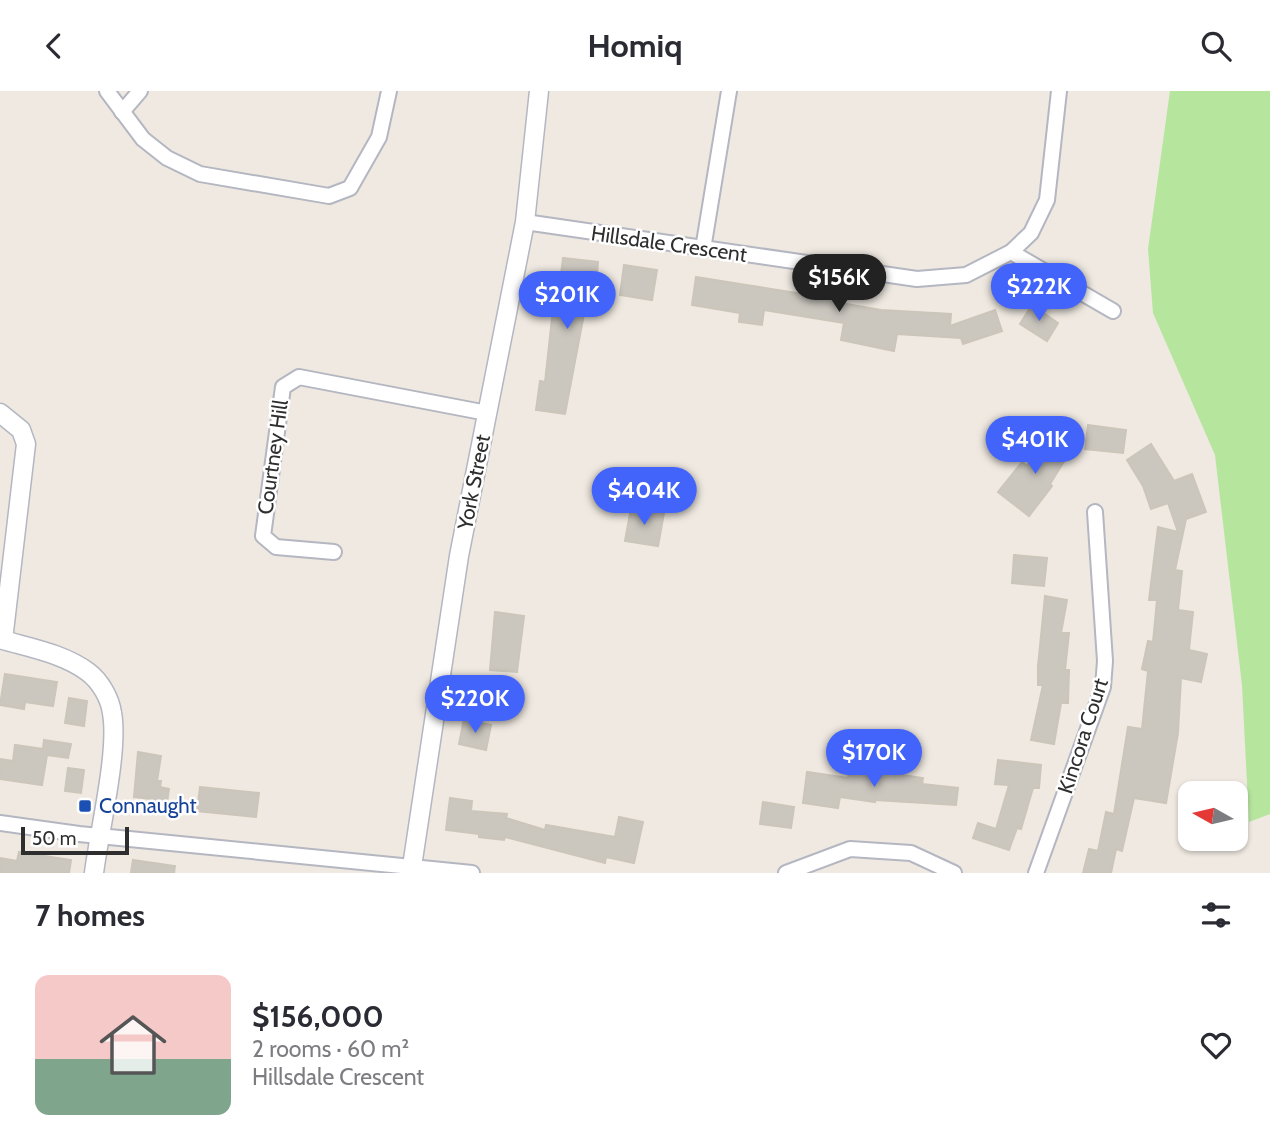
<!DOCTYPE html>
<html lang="en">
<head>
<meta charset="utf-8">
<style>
	:root { --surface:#fff; --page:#f7f7f7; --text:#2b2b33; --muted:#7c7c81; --line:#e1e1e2; --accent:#4264fb }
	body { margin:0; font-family:Cabin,sans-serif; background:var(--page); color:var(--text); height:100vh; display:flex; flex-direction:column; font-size:26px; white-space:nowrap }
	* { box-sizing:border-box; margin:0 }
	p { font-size:23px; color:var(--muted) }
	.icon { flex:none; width:38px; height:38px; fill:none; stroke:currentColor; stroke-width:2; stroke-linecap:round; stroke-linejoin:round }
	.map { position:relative; height:782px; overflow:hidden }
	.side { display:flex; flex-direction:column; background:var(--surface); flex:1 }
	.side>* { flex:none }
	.needle { width:46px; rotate:278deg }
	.fabs { position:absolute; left:1178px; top:690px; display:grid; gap:14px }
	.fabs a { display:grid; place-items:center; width:70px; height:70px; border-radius:14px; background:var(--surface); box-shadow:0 2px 5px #0004; font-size:35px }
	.scale { position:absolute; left:21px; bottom:18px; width:108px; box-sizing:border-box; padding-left:7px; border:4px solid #2e2e2e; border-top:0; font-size:19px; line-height:24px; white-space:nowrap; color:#2e2e2e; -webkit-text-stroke:5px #fff; paint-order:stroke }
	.price { position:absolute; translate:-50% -60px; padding:0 16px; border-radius:24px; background:var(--accent); color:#fff; font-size:23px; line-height:46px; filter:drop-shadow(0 2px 4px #0008) }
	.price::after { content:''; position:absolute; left:50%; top:42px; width:21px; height:16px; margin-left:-10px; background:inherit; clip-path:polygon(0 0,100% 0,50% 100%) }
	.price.active { background:#222; color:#fff }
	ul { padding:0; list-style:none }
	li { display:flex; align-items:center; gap:21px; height:175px; padding:0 35px }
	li+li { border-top:2px solid var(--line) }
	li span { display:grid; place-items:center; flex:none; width:196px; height:140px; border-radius:14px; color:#555 }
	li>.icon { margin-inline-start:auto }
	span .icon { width:84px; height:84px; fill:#fffc; stroke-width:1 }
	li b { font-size:30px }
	h2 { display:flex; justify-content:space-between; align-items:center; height:84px; padding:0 35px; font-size:30px }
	header { display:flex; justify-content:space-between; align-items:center; height:91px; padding:0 35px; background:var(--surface); font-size:32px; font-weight:700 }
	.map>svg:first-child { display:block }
</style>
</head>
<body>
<header><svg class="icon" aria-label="back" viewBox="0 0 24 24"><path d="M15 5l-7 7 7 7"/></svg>Homiq<svg class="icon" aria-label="search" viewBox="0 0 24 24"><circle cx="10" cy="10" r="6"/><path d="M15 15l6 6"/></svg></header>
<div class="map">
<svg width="1270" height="782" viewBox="0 0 1270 782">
	<rect width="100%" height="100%" fill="#efe9e1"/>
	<polygon fill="#b6e59e" points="1170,0 1270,0 1270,723 1249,731 1242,594 1215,364 1153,222 1148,158"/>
	<g fill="#cbc7bf" stroke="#cbc5ba" stroke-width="2">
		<polygon points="563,167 598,171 594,225 584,223 565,323 536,319 540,290 545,291 556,191 560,191"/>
		<polygon points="624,174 657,179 652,209 620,204"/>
		<polygon points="696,186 835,208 835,211 881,219 951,223 950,235 995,219 1002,240 963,253 961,247 897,243 894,260 841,249 844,232 764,219 762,234 739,231 740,222 692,214"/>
		<polygon points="1032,214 1058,232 1047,250 1020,233"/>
		<polygon points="1088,334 1126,339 1123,362 1085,358"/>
		<polygon points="1047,344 1071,359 1050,393 1052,395 1029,425 998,401 1022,371 1027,375"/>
		<polygon points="1151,353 1174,390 1192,383 1206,421 1186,428 1175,479 1182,480 1178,519 1193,521 1189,559 1207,563 1201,591 1181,587 1178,642 1166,712 1134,707 1122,760 1116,758 1111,782 1083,782 1089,758 1098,760 1106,721 1114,723 1128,636 1142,638 1148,580 1142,578 1148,550 1153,551 1157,509 1149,509 1158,436 1178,441 1168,412 1151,418 1143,395 1127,369"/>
		<polygon points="631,417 664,422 658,455 625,450"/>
		<polygon points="1014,464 1047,467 1044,495 1012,492"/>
		<polygon points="1045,505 1067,509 1061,542 1069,542 1065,579 1069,579 1068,612 1061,612 1054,653 1031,649 1043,594 1038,594 1038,575"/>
		<polygon points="495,521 524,525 517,581 490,579"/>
		<polygon points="5,583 57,591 53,615 25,611 24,618 0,614"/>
		<polygon points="69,607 87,610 84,635 65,632"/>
		<polygon points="464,628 491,634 486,659 459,653"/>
		<polygon points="44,649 71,653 68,667 47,664 42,694 0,688 0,668 13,670 15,654 43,658"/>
		<polygon points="138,661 161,665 157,690 161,690 160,696 169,698 166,718 151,716 152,708 134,706"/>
		<polygon points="998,669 1041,674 1039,697 1033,697 1021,738 1017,737 1009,759 973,747 978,732 996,738 1009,694 995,693"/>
		<polygon points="849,676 923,687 922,693 958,697 956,714 875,709 875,711 840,706 838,717 803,712 807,681 848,687"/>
		<polygon points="68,677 84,679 81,702 65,700"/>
		<polygon points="200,696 259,702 256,726 197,720"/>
		<polygon points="450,707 472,710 471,720 507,723 506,727 545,739 546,734 615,746 619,726 643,731 634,772 606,766 605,772 505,746 504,749 479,746 479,743 446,739"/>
		<polygon points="763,711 794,716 791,737 760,733"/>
		<polygon points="19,761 71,769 69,782 0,782 0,767 17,770"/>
		<polygon points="133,769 175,775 174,782 131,782"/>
	</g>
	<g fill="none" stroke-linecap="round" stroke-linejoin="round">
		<defs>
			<g id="minor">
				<polyline points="107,0 143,48 167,67 200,83 329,105 350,97 379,46 389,0"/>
				<polyline points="122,21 140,0"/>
				<polyline points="525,131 917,188 966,184 1011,161 1031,142 1047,109 1059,0"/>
				<polyline points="703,158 729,0"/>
				<polyline points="1011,161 1113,220"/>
				<polyline points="334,461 276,456 263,445 283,296 299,286 487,322"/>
				<polyline points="0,732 79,743 472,782"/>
				<polyline points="786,782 850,758 911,762 954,782"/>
				<polyline points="1036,782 1103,596 1105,570 1095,421"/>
			</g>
			<g id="tertiary">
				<path d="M0,322L21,339L26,353L3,549C31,557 64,563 88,581C100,590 110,607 112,622C119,660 99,741 94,782"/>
				<polyline points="411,782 459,465 525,131 539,0"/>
			</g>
		</defs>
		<use href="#minor" stroke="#b4b7c1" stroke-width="18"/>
		<use href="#tertiary" stroke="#b4b7c1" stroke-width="21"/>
		<use href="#minor" stroke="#fff" stroke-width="14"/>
		<use href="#tertiary" stroke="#fff" stroke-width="18"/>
	</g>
	<rect fill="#1a4fb4" stroke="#fff" stroke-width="2.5" x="78" y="708" width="14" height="14" rx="3.5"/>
	<g text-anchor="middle" stroke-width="5" stroke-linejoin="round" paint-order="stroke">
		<g font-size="21" fill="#2e2e2e" stroke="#fff">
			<text transform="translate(669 153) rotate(8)" y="7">Hillsdale Crescent</text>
			<text transform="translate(273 366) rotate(-82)" y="7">Courtney Hill</text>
			<text transform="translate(474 391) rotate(-79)" y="7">York Street</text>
			<text transform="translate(1083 645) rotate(-72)" y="7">Kincora Court</text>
		</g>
		<g font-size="21" fill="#164399" stroke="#fff" text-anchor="start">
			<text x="99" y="722">Connaught</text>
		</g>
	</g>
</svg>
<div class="fabs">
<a><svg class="needle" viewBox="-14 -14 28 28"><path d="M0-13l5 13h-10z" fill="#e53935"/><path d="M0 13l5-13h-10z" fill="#7c7c81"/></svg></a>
</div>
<div class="scale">50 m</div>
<b class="price active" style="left:839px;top:223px">$156K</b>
<b class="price" style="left:1039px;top:232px">$222K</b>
<b class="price" style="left:567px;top:240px">$201K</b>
<b class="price" style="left:1035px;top:385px">$401K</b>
<b class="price" style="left:644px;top:436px">$404K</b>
<b class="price" style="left:475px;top:644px">$220K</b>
<b class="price" style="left:874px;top:698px">$170K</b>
</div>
<section class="side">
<h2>7 homes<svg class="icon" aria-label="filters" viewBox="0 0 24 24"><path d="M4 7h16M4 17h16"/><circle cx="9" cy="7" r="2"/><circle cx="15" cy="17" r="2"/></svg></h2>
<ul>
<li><span style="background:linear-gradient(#f6c9c9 60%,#7fa58c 0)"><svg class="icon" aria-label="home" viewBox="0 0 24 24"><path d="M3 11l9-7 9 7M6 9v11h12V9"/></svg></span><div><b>$156,000</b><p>2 rooms · 60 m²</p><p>Hillsdale Crescent</p></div><svg class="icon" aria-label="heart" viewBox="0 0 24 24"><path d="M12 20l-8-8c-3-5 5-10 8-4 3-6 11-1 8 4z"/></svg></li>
</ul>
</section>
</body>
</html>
